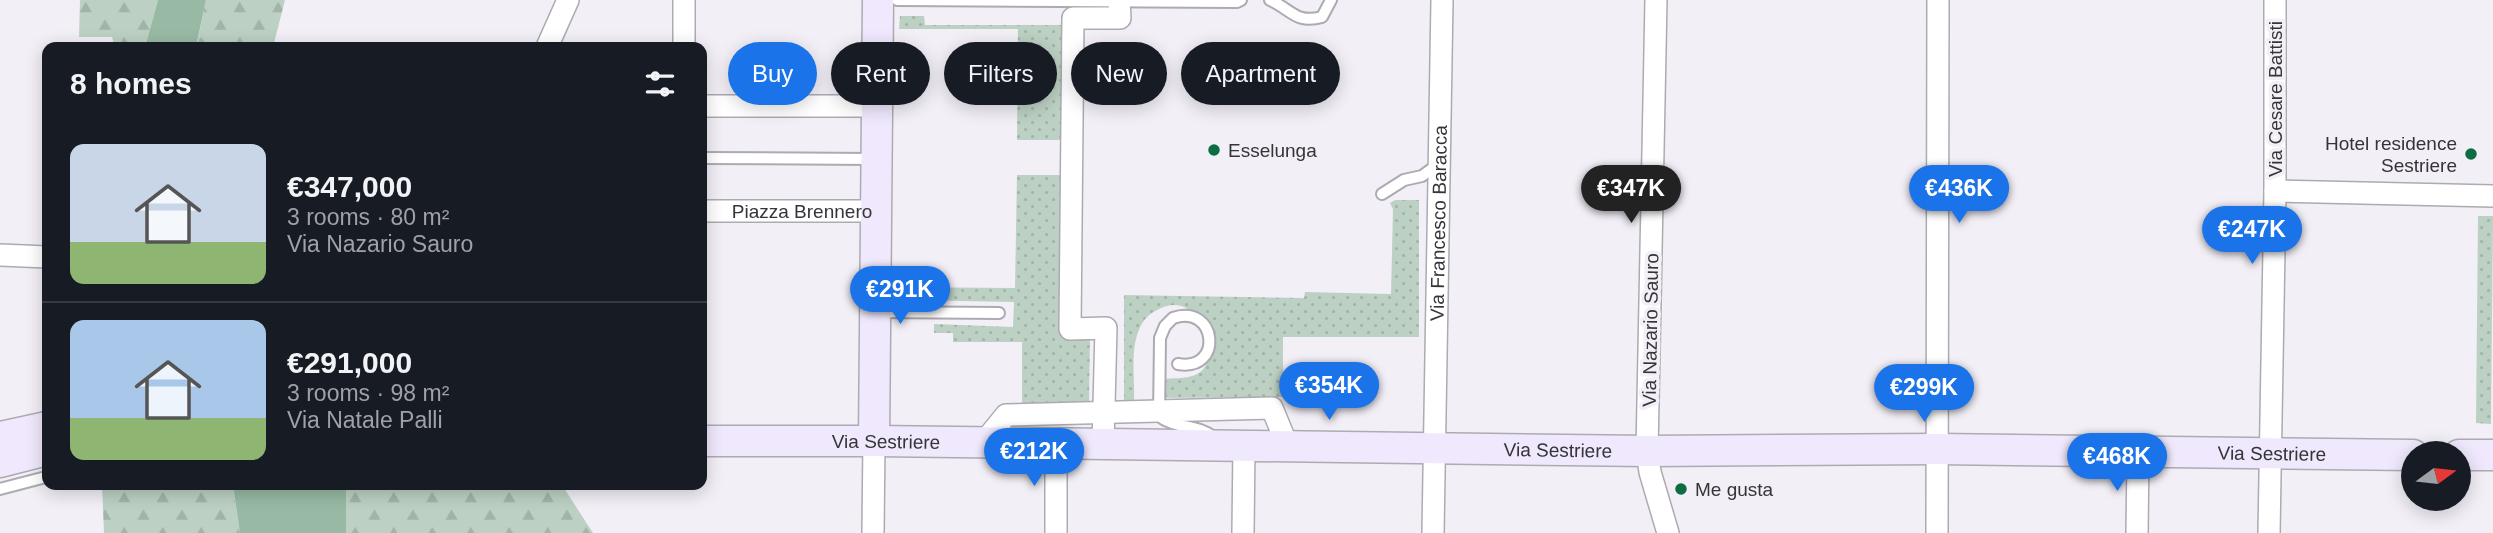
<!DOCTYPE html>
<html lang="en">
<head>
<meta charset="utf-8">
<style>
	:root { --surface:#171b24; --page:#20242c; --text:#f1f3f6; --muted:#9ea1a6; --line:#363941; --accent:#1a73e8 }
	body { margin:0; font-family:Arial,sans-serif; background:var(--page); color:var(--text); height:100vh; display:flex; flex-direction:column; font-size:26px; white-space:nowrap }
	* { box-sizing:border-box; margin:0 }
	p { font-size:23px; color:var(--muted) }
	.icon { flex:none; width:38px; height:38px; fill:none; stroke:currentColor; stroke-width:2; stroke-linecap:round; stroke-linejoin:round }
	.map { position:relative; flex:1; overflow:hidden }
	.side { position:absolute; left:42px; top:42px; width:665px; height:448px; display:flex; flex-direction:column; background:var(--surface); border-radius:14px; box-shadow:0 4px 18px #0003 }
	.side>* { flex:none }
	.hud { position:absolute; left:728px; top:42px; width:665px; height:63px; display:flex; gap:14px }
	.needle { width:46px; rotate:75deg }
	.controls { position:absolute; left:2401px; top:441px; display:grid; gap:14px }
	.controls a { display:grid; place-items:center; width:70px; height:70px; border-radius:50%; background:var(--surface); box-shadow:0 4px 18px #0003; font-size:35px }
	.price { position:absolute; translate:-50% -60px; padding:0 16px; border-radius:24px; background:var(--accent); color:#fff; font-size:23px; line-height:46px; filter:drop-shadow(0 2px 4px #0008) }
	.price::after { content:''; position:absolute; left:50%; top:42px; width:21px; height:16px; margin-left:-10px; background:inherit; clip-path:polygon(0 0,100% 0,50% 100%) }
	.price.active { background:#222; color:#fff }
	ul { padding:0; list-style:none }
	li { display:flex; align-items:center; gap:21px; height:175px; padding:0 28px }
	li+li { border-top:2px solid var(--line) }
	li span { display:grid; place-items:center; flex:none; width:196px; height:140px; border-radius:14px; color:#555 }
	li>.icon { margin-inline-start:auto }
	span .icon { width:84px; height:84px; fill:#fffc; stroke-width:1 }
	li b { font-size:30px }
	h2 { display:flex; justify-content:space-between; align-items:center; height:84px; padding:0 28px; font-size:30px }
	.tag { padding:0 24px; border-radius:32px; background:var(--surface); box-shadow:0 4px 18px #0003; font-size:24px; line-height:63px }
	.tag.active { background:var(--accent); color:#fff }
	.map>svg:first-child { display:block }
</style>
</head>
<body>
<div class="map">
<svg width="2493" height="533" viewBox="0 0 2493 533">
	<defs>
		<pattern id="grass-dots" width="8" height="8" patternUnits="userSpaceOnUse" patternTransform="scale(1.75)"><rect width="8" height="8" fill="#bcd1c3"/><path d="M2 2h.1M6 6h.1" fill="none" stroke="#a2b4a8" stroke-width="1.8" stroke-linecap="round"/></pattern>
		<pattern id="forest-firs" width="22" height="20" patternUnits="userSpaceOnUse" patternTransform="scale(1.75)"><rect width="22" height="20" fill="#bcd1c3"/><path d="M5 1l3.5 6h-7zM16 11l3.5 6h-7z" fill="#a2b4a8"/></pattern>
	</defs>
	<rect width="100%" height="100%" fill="#f2eff7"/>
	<g fill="url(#grass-dots)">
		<polygon points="900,16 924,16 925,25 1066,25 1065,140 1017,140 1018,29 899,29"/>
		<polygon points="1017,175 1064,175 1064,335 1090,336 1089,403 1022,403 1022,342 953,342 953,333 934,333 934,324 1013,327 1014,302 910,300 910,293 896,292 894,287 1015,288"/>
		<path d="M1395,200H1419V337H1283V397L1163,398L1162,379C1172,378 1185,379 1195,375C1226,364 1202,289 1161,308C1150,313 1143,319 1139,330C1130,350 1135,379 1134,400L1124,401V295L1304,298L1305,292L1391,294L1393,209L1390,203Z"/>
		<polygon points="2478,216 2493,216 2491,424 2476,423"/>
	</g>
	<g fill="url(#forest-firs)">
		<polygon points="80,0 158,0 145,47 115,47 112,37 79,37"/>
		<polygon points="206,0 285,0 273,47 198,47 197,43"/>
		<polygon points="102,485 233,485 240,533 104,533"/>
		<polygon points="346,485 562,485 593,533 346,533"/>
	</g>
	<g fill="#98baa4">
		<polygon points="158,0 206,0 197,42 198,47 145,47"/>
		<polygon points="233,485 346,485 346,533 240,533"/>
	</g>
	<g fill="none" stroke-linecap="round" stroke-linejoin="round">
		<defs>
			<g id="lane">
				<polyline points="897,0 1237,2 1241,0"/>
				<path d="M1270,0C1292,10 1296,24 1322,17L1331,0"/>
				<polyline points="702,158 874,159"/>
				<polyline points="1382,194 1404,180 1422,176 1440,163"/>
				<polyline points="878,312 999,313"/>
				<path d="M1178,364C1224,372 1217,303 1173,318L1165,326L1160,338L1159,416C1175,429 1198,424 1213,437"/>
				<polyline points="0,489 46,477"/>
			</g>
			<g id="street">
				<polyline points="1656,0 1647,451 1650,472 1668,533"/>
				<polyline points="547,47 568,0"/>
				<polyline points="684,47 684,0"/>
				<polyline points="702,106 876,106"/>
				<polyline points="2275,191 2493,196"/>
				<path id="s1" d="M702,211H876"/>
				<polyline points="0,255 47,257"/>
				<polyline points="984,442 1006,415 1272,408 1288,447"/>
				<polyline points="1103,444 1106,328 1070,329 1073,18 1120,18 1119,0"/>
				<polyline points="873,533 874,441"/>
				<polyline points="1056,533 1056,444"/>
				<polyline points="1243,533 1244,446"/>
				<path id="s2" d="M1433,533L1442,0"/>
				<polyline points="1937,533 1938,0"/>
				<polyline points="2137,533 2138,453"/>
				<polyline points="2269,533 2275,191 2275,0"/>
			</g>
			<g id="secondary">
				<polyline points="0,437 47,427"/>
				<path id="s3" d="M702,441H874L1647,451L1937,449L2413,455"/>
				<polyline points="874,441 878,0"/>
				<polyline points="2459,455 2493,455"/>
				<polyline points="0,462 47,450"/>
			</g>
		</defs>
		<use href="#lane" stroke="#adaab2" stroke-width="14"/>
		<use href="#street" stroke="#adaab2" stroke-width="24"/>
		<use href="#secondary" stroke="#adaab2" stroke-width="33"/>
		<use href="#lane" stroke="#fff" stroke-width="10"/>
		<use href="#street" stroke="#fff" stroke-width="21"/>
		<use href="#secondary" stroke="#f0e9fd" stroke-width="30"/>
	</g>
	<g fill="#0d6d42" stroke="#f2eff7" stroke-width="2.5">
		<circle cx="1214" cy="150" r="7"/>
		<circle cx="2471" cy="154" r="7"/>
		<circle cx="1681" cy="489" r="7"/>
	</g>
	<g text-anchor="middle" stroke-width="7" stroke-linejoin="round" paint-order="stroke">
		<g font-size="19" fill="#353438" stroke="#f2eff7">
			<text transform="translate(2275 99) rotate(-90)" y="7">Via Cesare Battisti</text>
			<text dy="7" stroke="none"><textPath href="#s1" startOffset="100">Piazza Brennero</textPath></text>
			<text dy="7" stroke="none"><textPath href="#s2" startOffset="310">Via Francesco Baracca</textPath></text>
			<text transform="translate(1650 330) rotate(-89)" y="7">Via Nazario Sauro</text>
			<text dy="7" stroke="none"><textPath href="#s3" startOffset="184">Via Sestriere</textPath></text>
			<text dy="7" stroke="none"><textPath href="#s3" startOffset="856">Via Sestriere</textPath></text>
			<text dy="7" stroke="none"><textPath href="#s3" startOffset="1570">Via Sestriere</textPath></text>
		</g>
		<g font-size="19" fill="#353438" stroke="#f2eff7" text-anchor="start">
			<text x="2457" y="150" text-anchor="end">Hotel residence<tspan x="2457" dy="22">Sestriere</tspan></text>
			<text x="1228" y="157">Esselunga</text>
			<text x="1695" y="496">Me gusta</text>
		</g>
	</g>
</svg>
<div class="controls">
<a><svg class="needle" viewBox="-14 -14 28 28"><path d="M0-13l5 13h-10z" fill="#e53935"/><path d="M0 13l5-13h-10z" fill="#9ea1a6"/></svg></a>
</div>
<b class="price active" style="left:1631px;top:225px">€347K</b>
<b class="price" style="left:1959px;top:225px">€436K</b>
<b class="price" style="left:2252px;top:266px">€247K</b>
<b class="price" style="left:900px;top:326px">€291K</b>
<b class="price" style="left:1329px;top:422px">€354K</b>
<b class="price" style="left:1924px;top:424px">€299K</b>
<b class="price" style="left:1034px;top:488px">€212K</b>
<b class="price" style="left:2117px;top:493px">€468K</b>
<div class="hud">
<a class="tag active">Buy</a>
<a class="tag">Rent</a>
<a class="tag">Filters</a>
<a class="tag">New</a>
<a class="tag">Apartment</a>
</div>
<section class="side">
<h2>8 homes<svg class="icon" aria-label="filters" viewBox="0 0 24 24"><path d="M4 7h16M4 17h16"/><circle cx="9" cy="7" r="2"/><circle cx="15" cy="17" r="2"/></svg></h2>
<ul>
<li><span style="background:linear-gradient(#c9d6e8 70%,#8fb573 0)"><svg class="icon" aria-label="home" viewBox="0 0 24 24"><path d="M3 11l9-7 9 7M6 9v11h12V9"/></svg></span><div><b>€347,000</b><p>3 rooms · 80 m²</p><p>Via Nazario Sauro</p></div></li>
<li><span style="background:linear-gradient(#a9c7e8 70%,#8fb573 0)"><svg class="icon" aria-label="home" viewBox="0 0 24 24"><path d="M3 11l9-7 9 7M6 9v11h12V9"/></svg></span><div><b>€291,000</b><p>3 rooms · 98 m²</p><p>Via Natale Palli</p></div></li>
</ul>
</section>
</div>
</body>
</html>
